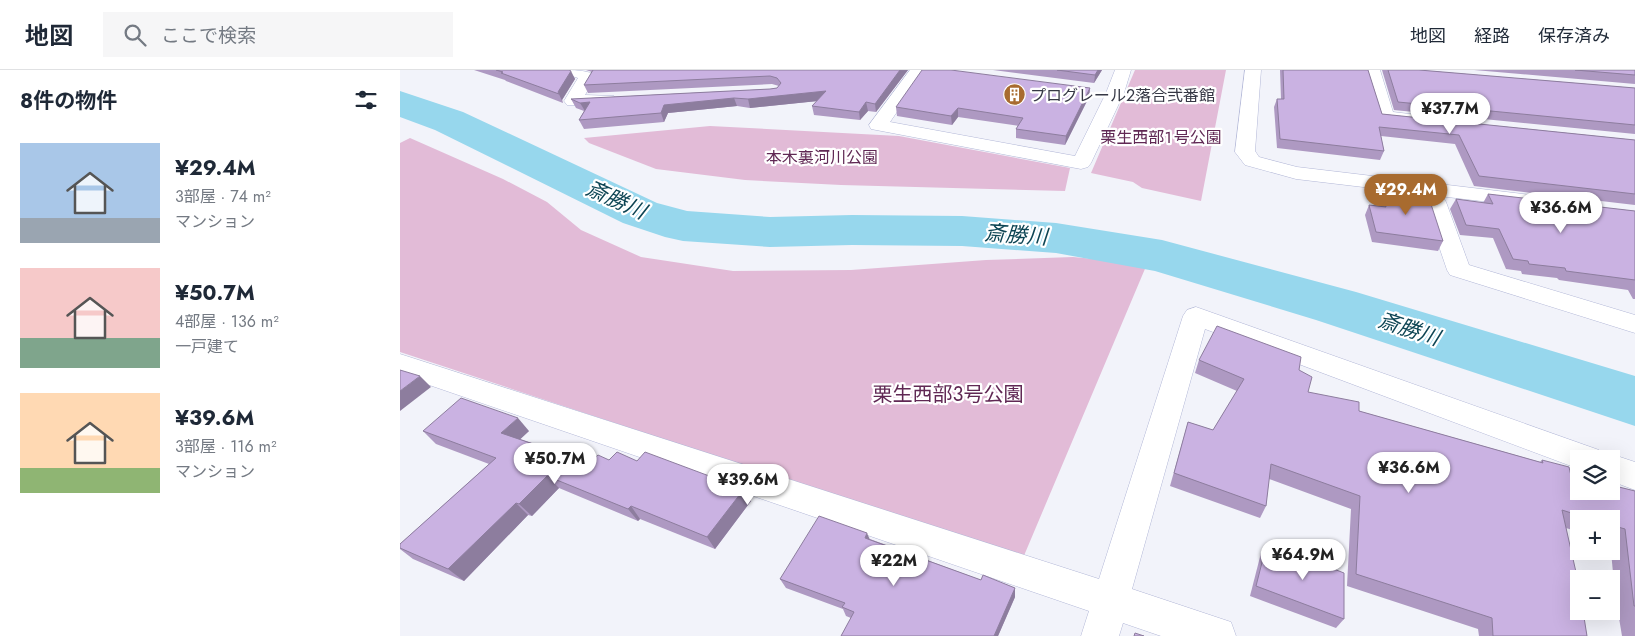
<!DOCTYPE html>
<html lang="ja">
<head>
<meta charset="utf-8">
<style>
	:root { --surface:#fff; --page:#f6f6f7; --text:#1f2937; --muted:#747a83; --line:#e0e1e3; --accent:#a86b2f }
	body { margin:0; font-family:Jost,"Noto Sans JP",sans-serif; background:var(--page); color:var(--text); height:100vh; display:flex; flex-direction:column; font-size:19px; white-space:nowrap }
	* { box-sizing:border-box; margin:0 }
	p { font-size:16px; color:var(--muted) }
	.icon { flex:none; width:28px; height:28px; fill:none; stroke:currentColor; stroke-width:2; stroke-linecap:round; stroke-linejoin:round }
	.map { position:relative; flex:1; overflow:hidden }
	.sheet { display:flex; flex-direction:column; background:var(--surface); width:400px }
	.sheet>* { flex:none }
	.tools { position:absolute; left:1170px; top:380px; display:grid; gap:10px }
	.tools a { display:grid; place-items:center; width:50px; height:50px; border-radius:0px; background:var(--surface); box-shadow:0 5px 20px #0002; font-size:25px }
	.price { position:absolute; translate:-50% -42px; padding:0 11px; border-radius:18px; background:#fff; color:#222; font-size:16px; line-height:32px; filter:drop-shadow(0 1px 2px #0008) }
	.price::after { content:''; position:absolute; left:50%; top:30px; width:15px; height:11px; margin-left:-8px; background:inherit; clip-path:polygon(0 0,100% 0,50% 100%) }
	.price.active { background:var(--accent); color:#fff }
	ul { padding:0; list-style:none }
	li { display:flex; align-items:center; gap:15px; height:125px; padding:0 20px }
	li span { display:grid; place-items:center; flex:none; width:140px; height:100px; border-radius:0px; color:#555 }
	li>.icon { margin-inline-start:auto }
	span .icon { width:60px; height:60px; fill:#fffc; stroke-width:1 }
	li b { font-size:21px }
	h2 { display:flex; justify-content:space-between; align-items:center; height:60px; padding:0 20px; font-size:21px }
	header { display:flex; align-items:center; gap:30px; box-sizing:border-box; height:70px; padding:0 25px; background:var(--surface); border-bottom:1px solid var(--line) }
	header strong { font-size:24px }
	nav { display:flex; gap:28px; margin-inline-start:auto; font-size:18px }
	.search { width:350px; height:45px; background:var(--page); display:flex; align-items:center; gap:12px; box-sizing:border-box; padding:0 18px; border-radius:0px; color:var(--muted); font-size:19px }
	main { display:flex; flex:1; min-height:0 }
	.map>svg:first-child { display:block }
</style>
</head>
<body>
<header>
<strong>地図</strong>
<div class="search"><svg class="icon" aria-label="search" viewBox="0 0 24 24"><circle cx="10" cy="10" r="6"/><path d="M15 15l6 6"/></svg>ここで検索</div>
<nav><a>地図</a><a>経路</a><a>保存済み</a></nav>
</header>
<main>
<section class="sheet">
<h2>8件の物件<svg class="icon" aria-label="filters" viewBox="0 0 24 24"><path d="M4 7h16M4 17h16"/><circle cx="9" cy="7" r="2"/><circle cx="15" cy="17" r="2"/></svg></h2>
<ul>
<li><span style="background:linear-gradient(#a9c7e8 75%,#9aa5b1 0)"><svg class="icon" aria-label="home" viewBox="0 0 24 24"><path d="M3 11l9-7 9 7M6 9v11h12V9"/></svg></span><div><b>¥29.4M</b><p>3部屋 · 74 m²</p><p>マンション</p></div></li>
<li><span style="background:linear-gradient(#f6c9c9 70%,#7fa58c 0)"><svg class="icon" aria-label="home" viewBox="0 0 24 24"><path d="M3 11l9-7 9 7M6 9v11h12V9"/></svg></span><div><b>¥50.7M</b><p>4部屋 · 136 m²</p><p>一戸建て</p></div></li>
<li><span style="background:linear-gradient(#ffd9b3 75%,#8fb573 0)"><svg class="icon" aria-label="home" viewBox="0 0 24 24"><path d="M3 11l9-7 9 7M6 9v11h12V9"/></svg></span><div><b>¥39.6M</b><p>3部屋 · 116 m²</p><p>マンション</p></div></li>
</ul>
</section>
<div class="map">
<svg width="1235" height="566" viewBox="0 0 1235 566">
	<rect width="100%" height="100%" fill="#f2f3fa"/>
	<g fill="#e2bbd7">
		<polygon points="735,0 826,0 801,131 742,118 733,112 691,103"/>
		<polygon points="310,56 499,66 670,98 665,121 441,115 345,110 256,99 189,73 184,68"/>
		<polygon points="10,68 103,109 147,132 181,160 241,187 333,201 451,200 586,190 673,187 747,194 623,488 0,282 0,73"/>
	</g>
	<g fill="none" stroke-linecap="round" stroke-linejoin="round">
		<polygon fill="#97d7ed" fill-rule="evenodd" points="0,21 63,42 257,133 287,141 370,147 452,145 562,146 656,153 762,170 956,222 1235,306 1235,356 916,250 755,201 656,183 562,176 452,175 370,177 283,171 265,167 223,153 35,60 0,47"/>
		<defs>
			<g id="minor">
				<path d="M161,0C171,0 190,0 196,6L185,25L214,26L217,30L214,34L208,35H167L164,31L178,8L163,3Z"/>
				<polygon points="510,0 526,0 490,52 675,86 706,23 715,0 731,0 724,23 691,93 688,97 681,99 471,59 469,55"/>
				<polygon points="964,0 980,0 993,42 1026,46 1029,50 1026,54 1020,55 979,51"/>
				<polygon points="1028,113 1035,115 1046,132 1069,195 1235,245 1235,263 1050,205 1047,200 1024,132 1017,119 1021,115"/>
				<polygon points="796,237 1199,380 1203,387 1211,384 1235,392 1235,420 1211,411 1211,389 1179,389 1179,399 805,259 732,519 831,552 836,566 761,566 723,553 719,566 681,566 689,541 0,305 0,284 699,509 783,246 787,240"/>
			</g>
			<polygon id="tertiary" points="845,0 861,0 855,81 859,87 897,97 1123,124 1131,125 1134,130 1131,135 1123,136 896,109 845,95 835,82"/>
		</defs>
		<use href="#minor" stroke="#b2b7d7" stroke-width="1"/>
		<use href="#tertiary" stroke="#b2b7d7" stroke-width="1"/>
		<use href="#minor" fill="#fff" fill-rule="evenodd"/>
		<use href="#tertiary" fill="#fff" fill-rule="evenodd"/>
	</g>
	<g fill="#ae99c2">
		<polygon points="74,0 169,0 175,9 162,30 163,33 106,11 105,10"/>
		<polygon points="186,0 508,0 476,42 468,41 460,50 414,45 412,36 417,31 350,38 337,36 268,43 264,52 184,59 179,50 184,41 176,38 171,29 370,19 377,18 379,16 372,14 188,23 184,15 192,2"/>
		<polygon points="593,0 702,0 694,13"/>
		<polygon points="880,0 968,0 982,44 1235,70 1235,135 1074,116 1055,74 981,66 984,81 980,90 877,78 874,37 877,29 881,29"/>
		<polygon points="982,0 1019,0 1235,18 1235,64 994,40"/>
		<polygon points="1074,0 1235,0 1235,14"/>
		<polygon points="690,18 689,27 665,75 616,68 616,59 619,56 558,47 552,55 497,46 496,37"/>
		<polygon points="982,119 1043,171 1038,181 972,172 965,145 969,135 979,136 978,128"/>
		<polygon points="1088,124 1235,141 1235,229 1233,229 1228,220 1159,210 1157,208 1122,204 1121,201 1106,199 1093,168 1060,165 1050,139 1056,129 1083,133"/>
		<polygon points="799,290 899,300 908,322 959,341 1140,392 1142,390 1171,406 1235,421 1235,566 1222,566 1219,548 1217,547 1211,481 1211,449 1179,449 1179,462 1166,458 1187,566 1079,566 1078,559 947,516 951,439 869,409 866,436 860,448 770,416 788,352 813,360 837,321 795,303"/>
		<polygon points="23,361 129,361 120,369 189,393 209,390 237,391 351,431 315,479 240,449 238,451 159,418 132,446 128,445 64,511 13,489 0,479 0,474 89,394 36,374"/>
		<polygon points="470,469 581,510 615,518 615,527 598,566 441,566 451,548 446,546 443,539 386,518 380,509"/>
		<polygon points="867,473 944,549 936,558 850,526 861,483"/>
	</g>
	<g fill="#8d7d9e">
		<polygon points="500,0 508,0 476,42 475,34"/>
		<polygon points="698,0 702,0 694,13 695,5"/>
		<polygon points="171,1 175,9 162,30 163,33 158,22"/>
		<polygon points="690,18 689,27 665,75 666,66"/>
		<polygon points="426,21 428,30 350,38 348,29"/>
		<polygon points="334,28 337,36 268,43 264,52 261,43 264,35"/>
		<polygon points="190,32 185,41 180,33"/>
		<polygon points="466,32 468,41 460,50 459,42"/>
		<polygon points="558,38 558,47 552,55 551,46"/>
		<polygon points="20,306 31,317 0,341 0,321"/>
		<polygon points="118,348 129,361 113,376 101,363"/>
		<polygon points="147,406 159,418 132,446 119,434"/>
		<polygon points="344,419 351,431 315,479 307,467"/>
		<polygon points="116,433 128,445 64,511 48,499"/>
		<polygon points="231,436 240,449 238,451 228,439"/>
		<polygon points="467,463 471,472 465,468"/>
		<polygon points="615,518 615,527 598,566 594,566"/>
	</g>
	<g fill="#cab2e2" stroke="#8d7d9e">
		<polygon points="96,0 169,0 171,1 158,22 159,24 101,3 103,2"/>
		<polygon points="193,0 500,0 475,34 466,32 459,42 412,36 426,21 348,29 334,28 264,35 261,43 179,50 190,32 180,33 171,29 370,19 377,18 381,13 377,8 370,6 184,15"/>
		<polygon points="522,0 551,0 690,18 666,66 616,59 623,48 558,38 551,46 496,37"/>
		<polygon points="657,0 698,0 695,5"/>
		<polygon points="883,0 968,0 982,44 1235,70 1235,124 1079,106 1059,65 979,57 984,81 880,69 877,29 884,29"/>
		<polygon points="988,0 1019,0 1235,18 1235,55 998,32"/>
		<polygon points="1175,0 1235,0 1235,5"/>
		<polygon points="982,119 1028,125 1043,171 976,162 969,135 986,137"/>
		<polygon points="1088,124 1235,141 1235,210 1166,201 1165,198 1129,194 1128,191 1113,189 1099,159 1066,155 1056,129 1093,134"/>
		<polygon points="817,256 901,287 899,300 912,307 908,322 959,332 959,341 1143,393 1142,390 1169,397 1171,406 1179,407 1179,421 1211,421 1211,415 1235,421 1235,536 1234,536 1225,459 1211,455 1211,449 1190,449 1162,440 1178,511 1179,541 1183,541 1187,566 1093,566 1092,548 956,504 960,426 871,394 866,436 774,403 788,352 813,360 844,309 799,290"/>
		<polygon points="0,300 20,306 0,321"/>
		<polygon points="61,328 118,348 101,363 189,393 198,385 209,390 217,382 237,391 245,382 344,419 307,467 231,436 228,439 147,406 119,434 116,433 48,499 0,478 0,474 96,388 23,361"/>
		<polygon points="419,446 467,463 465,468 581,510 583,505 615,518 594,566 441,566 454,542 442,537 445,533 380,509"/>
		<polygon points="867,473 944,503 944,549 856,516"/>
		<polygon points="735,563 744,566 734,566"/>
	</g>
	<defs>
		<symbol id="building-disc" viewBox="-11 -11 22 22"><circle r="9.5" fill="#a86b2f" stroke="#fff"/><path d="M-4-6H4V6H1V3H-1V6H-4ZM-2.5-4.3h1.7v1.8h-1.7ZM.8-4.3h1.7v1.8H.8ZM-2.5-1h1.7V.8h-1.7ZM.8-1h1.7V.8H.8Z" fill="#fff"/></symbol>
	</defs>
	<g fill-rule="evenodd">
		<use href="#building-disc" x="602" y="12" width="25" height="25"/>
	</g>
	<g text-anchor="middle" stroke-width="4.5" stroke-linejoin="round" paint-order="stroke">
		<g font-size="16" fill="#363845" stroke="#fff" text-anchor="start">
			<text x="630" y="31">プログレール2落合弐番館</text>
		</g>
		<g font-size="16" fill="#602854" stroke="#fff">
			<text x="761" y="73">栗生西部１号公園</text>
			<text x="422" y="93">本木裏河川公園</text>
		</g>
		<g font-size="20" fill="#602854" stroke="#fff">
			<text x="548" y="331">栗生西部3号公園</text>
		</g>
		<g font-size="21" font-style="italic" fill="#0d4554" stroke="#fff">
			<text transform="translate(216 130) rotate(24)" y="7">斎勝川</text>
			<text transform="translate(616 165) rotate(4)" y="7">斎勝川</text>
			<text transform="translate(1009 259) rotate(18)" y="7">斎勝川</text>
		</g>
	</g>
</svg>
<div class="tools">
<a><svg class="icon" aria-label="layers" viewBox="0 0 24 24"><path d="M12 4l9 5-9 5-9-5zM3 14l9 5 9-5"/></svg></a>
<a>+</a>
<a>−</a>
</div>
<b class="price" style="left:1050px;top:65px">¥37.7M</b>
<b class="price active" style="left:1006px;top:146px">¥29.4M</b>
<b class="price" style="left:1161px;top:164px">¥36.6M</b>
<b class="price" style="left:155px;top:415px">¥50.7M</b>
<b class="price" style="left:1009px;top:424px">¥36.6M</b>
<b class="price" style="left:348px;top:436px">¥39.6M</b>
<b class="price" style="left:903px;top:511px">¥64.9M</b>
<b class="price" style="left:494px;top:517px">¥22M</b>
</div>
</main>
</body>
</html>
